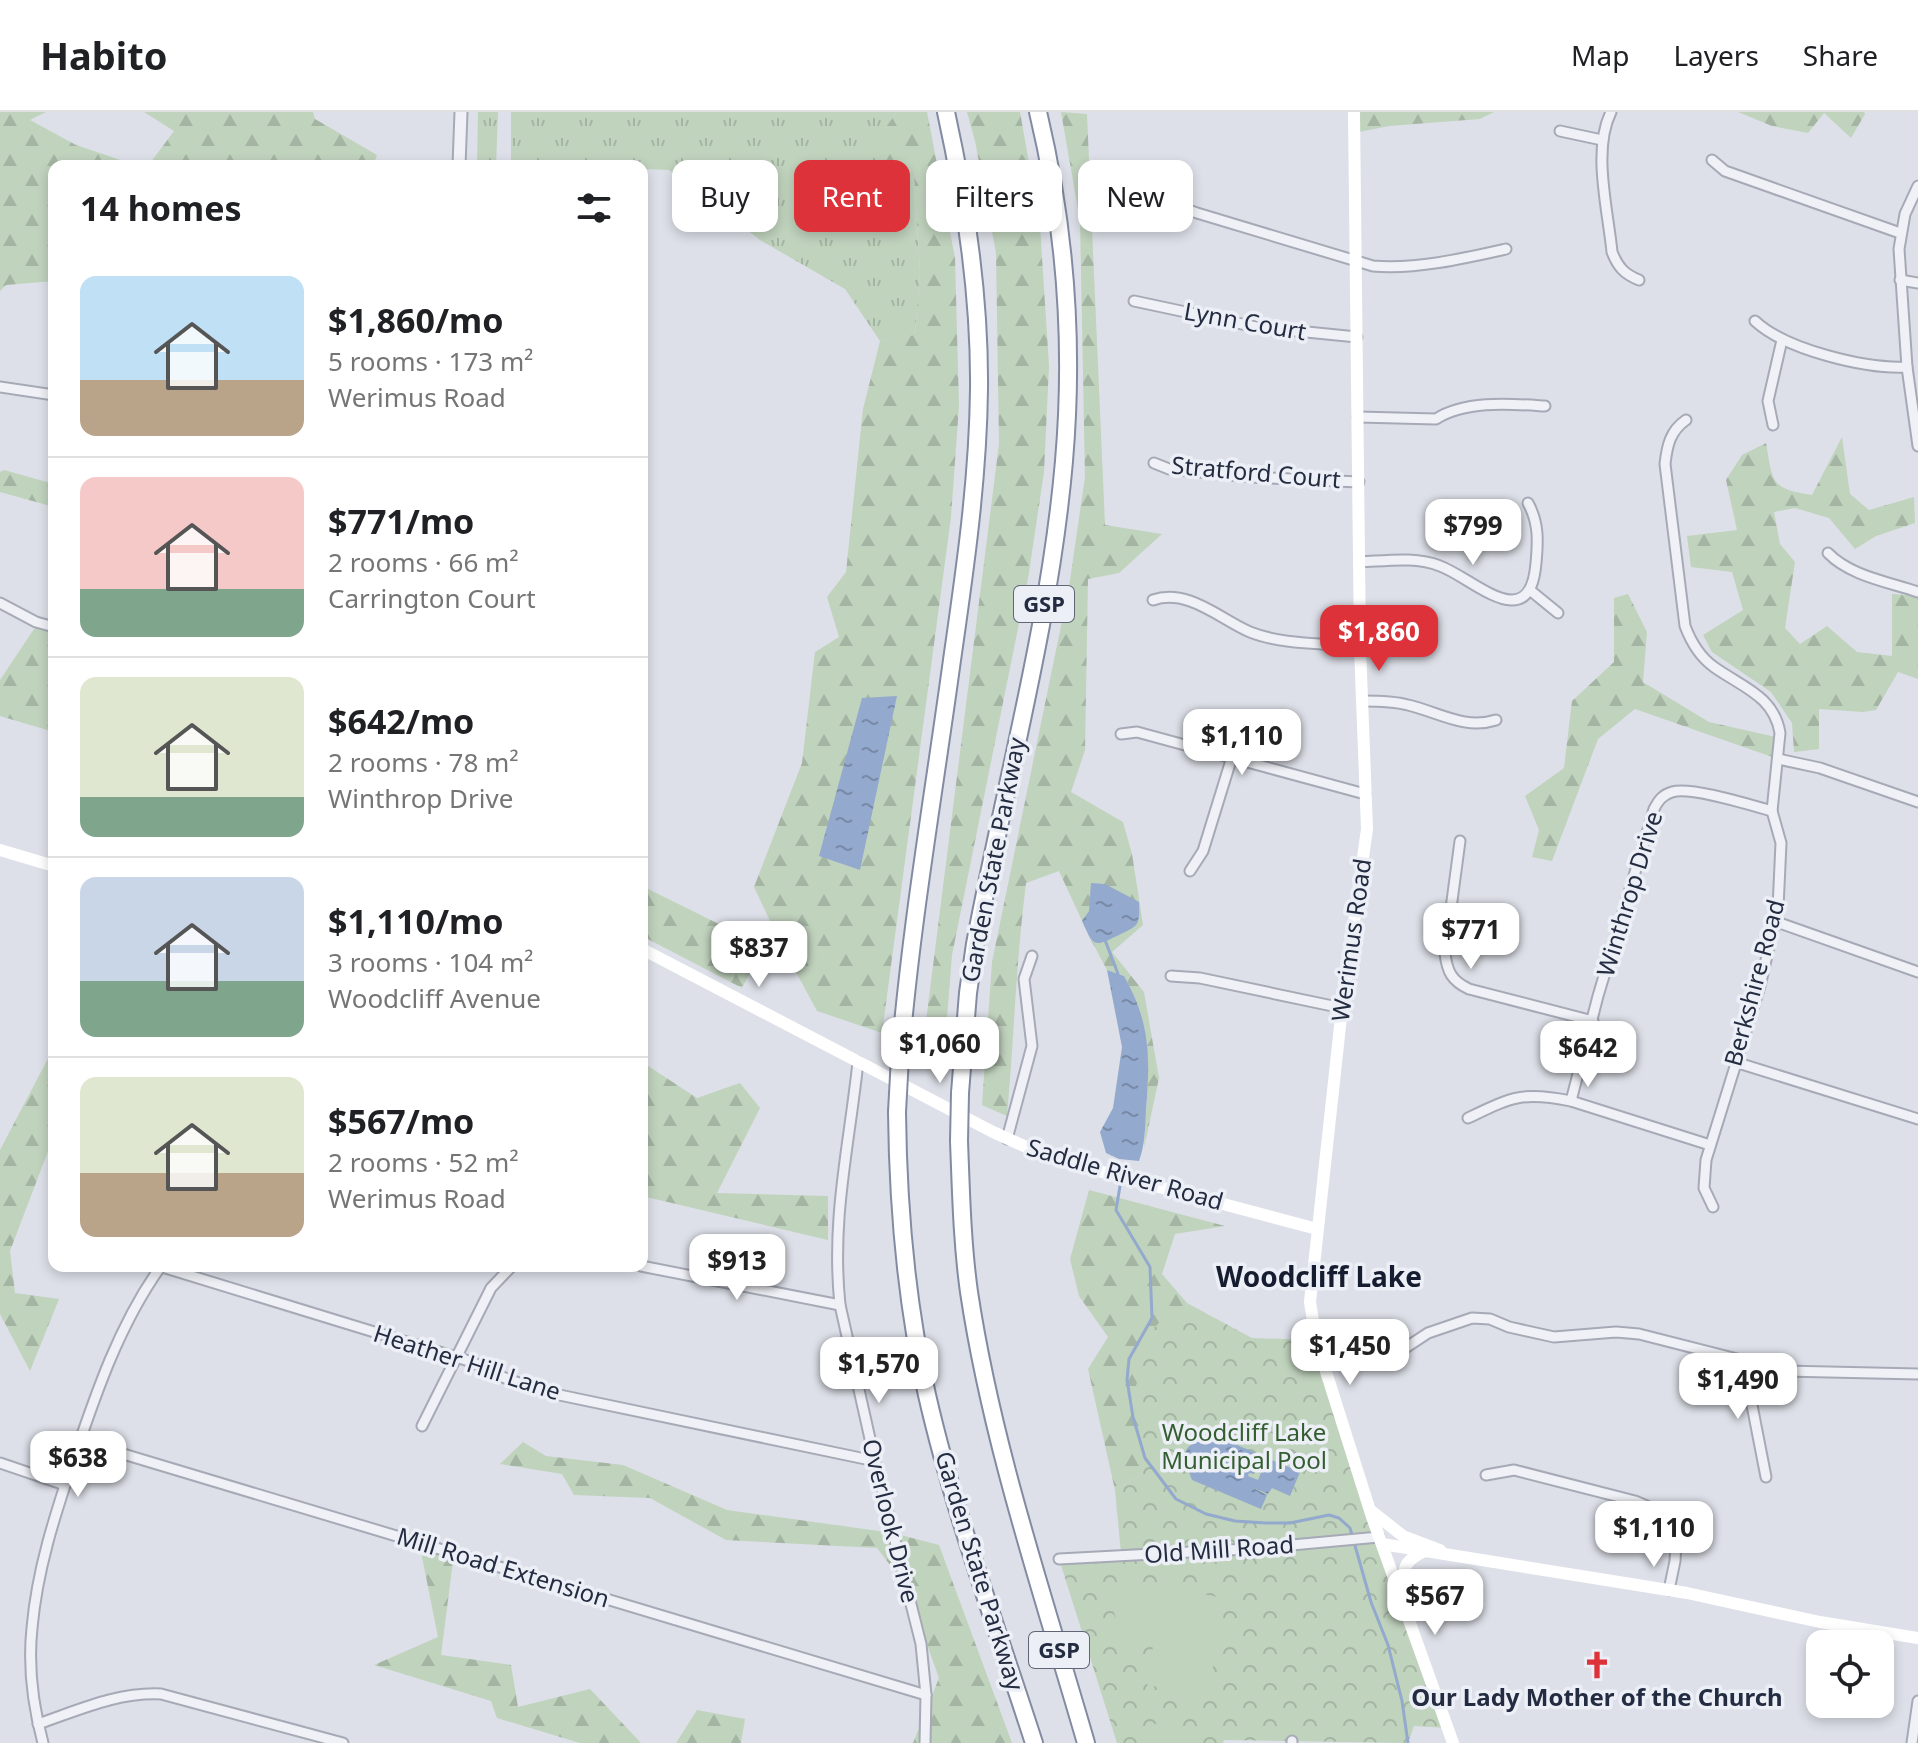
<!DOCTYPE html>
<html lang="en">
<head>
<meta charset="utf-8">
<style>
	:root { --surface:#fff; --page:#f2f2f2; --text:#202124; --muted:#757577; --line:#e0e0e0; --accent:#dd323a }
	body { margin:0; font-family:"Noto Sans",sans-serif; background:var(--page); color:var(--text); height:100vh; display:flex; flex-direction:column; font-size:30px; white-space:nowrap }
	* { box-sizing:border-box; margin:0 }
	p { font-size:26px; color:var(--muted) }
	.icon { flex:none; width:44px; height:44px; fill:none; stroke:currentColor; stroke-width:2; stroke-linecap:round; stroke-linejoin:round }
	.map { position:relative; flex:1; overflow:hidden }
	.details { position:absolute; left:48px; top:48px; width:600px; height:1112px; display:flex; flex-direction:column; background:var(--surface); border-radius:16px; box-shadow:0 4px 12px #0003 }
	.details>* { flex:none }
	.hud { position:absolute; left:672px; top:48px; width:760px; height:72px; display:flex; gap:16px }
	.buttons { position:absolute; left:1806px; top:1518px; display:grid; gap:16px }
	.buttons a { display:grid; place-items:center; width:88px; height:88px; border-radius:16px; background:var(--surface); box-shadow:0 4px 12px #0003; font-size:40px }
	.price { position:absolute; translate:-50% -68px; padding:0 18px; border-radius:16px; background:#fff; color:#222; font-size:26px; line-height:52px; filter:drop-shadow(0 2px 4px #0008) }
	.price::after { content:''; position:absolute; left:50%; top:48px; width:24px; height:18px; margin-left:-12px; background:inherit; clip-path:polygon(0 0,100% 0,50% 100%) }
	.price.current { background:var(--accent); color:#fff }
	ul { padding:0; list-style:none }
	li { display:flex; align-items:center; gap:24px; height:200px; padding:0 32px }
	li+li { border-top:2px solid var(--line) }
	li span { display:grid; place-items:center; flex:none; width:224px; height:160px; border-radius:16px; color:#555 }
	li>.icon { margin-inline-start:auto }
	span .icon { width:96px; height:96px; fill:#fffc; stroke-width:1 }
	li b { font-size:34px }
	h2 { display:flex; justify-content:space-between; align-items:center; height:96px; padding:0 32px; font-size:34px }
	.pill { padding:0 28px; border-radius:16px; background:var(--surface); box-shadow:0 4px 12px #0003; font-size:28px; line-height:72px }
	.pill.current { background:var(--accent); color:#fff }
	header { display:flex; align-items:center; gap:48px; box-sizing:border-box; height:112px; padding:0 40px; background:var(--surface); border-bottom:2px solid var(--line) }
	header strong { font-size:38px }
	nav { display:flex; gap:44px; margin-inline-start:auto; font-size:28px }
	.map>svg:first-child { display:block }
</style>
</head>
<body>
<header>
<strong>Habito</strong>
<nav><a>Map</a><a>Layers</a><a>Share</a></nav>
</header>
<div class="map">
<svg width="1918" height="1631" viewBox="0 0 1918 1631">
	<defs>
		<pattern id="grass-tufts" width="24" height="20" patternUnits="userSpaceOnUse" patternTransform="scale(2)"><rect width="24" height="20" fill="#c0d3bd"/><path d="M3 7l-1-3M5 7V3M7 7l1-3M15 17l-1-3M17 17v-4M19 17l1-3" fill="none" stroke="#a5b5a4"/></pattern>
		<pattern id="forest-firs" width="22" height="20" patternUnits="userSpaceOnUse" patternTransform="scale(2)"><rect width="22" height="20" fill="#c0d3bd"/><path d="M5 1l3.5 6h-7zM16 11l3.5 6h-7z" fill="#a5b5a4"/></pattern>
		<pattern id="park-crowns" width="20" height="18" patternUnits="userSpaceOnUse" patternTransform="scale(2)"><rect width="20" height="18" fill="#c0d3bd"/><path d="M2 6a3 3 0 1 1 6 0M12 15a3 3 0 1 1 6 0" fill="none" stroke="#a5b5a4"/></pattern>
		<pattern id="water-ripples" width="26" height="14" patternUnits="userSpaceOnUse" patternTransform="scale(2)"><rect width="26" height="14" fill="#93a9cd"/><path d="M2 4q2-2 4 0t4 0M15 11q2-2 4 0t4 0" fill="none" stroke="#788aa8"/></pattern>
	</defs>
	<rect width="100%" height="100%" fill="#dde0e8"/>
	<g fill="url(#grass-tufts)">
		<polygon points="478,0 498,0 496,54 477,54"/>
		<polygon points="511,0 897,0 885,16 914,64 920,160 915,224 880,229 845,177 760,128 669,58 642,57 642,54 511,53"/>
	</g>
	<g fill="url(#forest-firs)">
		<polygon points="0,0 46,0 30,8 76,33 138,54 54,54 54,169 6,173 0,179"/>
		<polygon points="144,0 313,0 315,7 377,43 373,54 148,54 174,19"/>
		<polygon points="897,0 927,0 955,146 959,294 951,405 882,921 817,899 784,838 782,812 771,811 754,775 802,651 815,540 839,525 827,485 846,460 863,297 880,229 915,223 920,160 914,64 881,45 885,16"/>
		<polygon points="967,0 1020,0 1040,114 1049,254 1044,360 1028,467 952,843 943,956 936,943 923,933 999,332 996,141 975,29"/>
		<path d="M1061,0L1087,2L1105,413L1162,422L1119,461L1088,467L1085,638L1071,680L1123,710L1132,742L1143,813L1112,840L1144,880L1159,966L1144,1036C1147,973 1157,921 1124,864L1107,858L1090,826L1059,759L1026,771C1016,849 1014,927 1007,1004L982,993L992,850L1069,475L1085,365L1080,109Z"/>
		<polygon points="1354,0 1494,0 1480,7 1389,14 1354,21"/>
		<polygon points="1738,0 1864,0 1865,2 1851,26 1824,1 1808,21 1772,14"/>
		<path d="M1842,325L1850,382L1869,398L1914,385L1915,411L1876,424L1855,437L1829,406L1795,396L1774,400L1780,432L1795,450L1785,516L1800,532L1827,514L1857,540L1892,544V482L1918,484V567L1898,560L1876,598L1863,600L1819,597V637L1794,640L1792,611L1771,580L1712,540L1703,523L1743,498L1732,460L1691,455L1687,424L1737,418L1726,368L1742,343L1766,331C1773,370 1770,377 1812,383Z"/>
		<polygon points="4,358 54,372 54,395 0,380 0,360"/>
		<polygon points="1628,482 1647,520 1643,570 1709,610 1780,626 1778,647 1635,597 1598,627 1552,749 1532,745 1539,718 1525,684 1564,656 1572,589 1614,550 1614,486"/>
		<polygon points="36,514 54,522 54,620 0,604 0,568"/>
		<polygon points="642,774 735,820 756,849 742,876 642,824"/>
		<polygon points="54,935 54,1033 50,1034 10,1139 15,1181 59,1187 30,1259 0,1202 0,1038"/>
		<polygon points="642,950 697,986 740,971 760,996 717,1081 828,1084 828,1128 642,1084"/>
		<polygon points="1089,1078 1225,1114 1175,1122 1162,1162 1187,1191 1144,1352 1140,1363 1115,1378 1088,1257 1108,1225 1079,1184 1070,1147"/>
		<polygon points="523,1330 546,1344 623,1353 727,1398 893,1421 939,1433 1012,1631 913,1631 939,1566 906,1474 877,1436 726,1428 650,1386 574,1383 562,1362 500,1352"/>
		<polygon points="419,1430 454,1441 441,1543 511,1553 518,1595 590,1577 641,1631 580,1631 497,1606 491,1589 374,1553 438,1525"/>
		<polygon points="697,1598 745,1607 741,1631 676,1631"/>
	</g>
	<g fill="url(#park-crowns)">
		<polygon points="642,351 646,352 642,482"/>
		<path d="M1187,1191L1252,1226L1316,1228L1448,1616L1414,1614L1408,1631L1224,1628L1223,1631H1117L1060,1450L1121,1441L1115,1378L1140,1363L1144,1352L1135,1260C1139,1235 1146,1219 1167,1205L1182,1207Z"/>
	</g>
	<g fill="#c0d3bd">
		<polygon points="1154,1470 1162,1479 1164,1476 1225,1486 1208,1584 1147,1573 1155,1521 1143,1528 1122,1528 1109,1483"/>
		<polygon points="1166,1608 1175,1615 1177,1631 1145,1631 1140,1618"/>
	</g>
	<g fill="url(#water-ripples)">
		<polygon points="897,584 860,758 819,744 862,586"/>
		<path d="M1091,771L1105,772L1139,790C1140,814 1139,813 1119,823C1094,835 1094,836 1082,809L1089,799Z"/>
		<path d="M1107,858L1124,864C1151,911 1150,947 1146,999C1145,1017 1145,1033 1139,1049L1119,1047L1106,1041L1100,1020L1113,996L1122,935Z"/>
		<path d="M1211,1322L1263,1344L1254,1362L1249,1361L1248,1364L1258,1368L1267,1346L1300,1360L1290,1384L1272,1376L1268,1382L1249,1374L1267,1383L1261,1397L1192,1368C1180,1338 1182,1335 1211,1322Z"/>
	</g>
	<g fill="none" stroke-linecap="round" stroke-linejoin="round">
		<g stroke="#93a9cd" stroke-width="3">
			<polyline points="1105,828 1118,862"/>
			<polyline points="1120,1074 1116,1098 1150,1155 1152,1206 1129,1247 1127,1268 1133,1305 1145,1346 1176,1387 1206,1402 1235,1409 1266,1411 1290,1411 1329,1403 1339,1406 1350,1416 1371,1490 1388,1533 1402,1589 1408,1631"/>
		</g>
		<defs>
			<g id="minor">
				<path d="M1611,0C1592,38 1608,98 1612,140C1618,155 1624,162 1639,168"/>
				<polyline points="1560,19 1602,28"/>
				<polyline points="1712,48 1725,59 1900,121"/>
				<polyline points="1918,74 1905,102 1899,137 1907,255 1918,334"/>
				<path d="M1141,76L1153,85L1197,101L1373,154C1414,158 1466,146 1506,137"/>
				<polyline points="1900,168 1918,171"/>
				<polyline points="1134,189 1256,215 1357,225"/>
				<path d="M1755,209C1786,238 1866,257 1907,255"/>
				<polyline points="0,275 54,283"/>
				<path d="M1358,305L1436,307C1466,288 1511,292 1545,294"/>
				<path d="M1686,308C1670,319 1667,334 1665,352L1685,514C1691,530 1700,545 1714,555C1742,575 1774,584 1780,621L1772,699L1781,731L1778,796L1760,874L1706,1048L1704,1076L1713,1095"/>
				<polyline points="1773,313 1768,289 1782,228"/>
				<polyline points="1154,351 1169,357 1250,365 1359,370"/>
				<path d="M1828,441C1850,464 1889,470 1918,480"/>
				<path d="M1360,450C1385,449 1416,444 1440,454C1473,466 1530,526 1536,451C1538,429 1539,411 1528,391"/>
				<polyline points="1531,479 1558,501"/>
				<path d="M1153,488C1188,476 1220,507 1250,520C1282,533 1325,531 1360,535"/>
				<polyline points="0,491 36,510 54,515"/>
				<path d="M1363,589C1378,589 1393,589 1408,593C1438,600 1465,618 1496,608"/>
				<polyline points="1121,622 1137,620 1365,682"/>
				<polyline points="1778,647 1820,656 1918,690"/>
				<path d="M1460,729L1445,841C1447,860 1452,869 1469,877L1593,909"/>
				<polyline points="1190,759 1203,739 1232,645"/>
				<polyline points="1774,809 1918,860"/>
				<polyline points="1171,864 1200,866 1342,896"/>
				<path d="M858,950C849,1035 831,1106 840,1193L875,1349L921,1532L926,1583L925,1631"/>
				<polyline points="1735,950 1918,1007"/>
				<path d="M1571,989L1598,884L1654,697C1658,689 1662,683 1672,680C1690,674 1750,693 1772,699"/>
				<path d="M1468,1006C1512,985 1522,979 1571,989L1710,1033"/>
				<polyline points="1007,1027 1032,934 1024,867 1032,844"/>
				<polyline points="159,1154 472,1250 507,1267 550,1281 875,1349"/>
				<polyline points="641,1154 840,1193"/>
				<polyline points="1316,1228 1372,1247 1393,1244 1428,1221 1472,1206 1490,1207 1509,1215 1554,1225 1616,1220 1639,1222 1784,1259 1918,1262"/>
				<polyline points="1752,1253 1750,1283 1766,1365"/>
				<polyline points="422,1314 491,1176 512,1154"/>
				<polyline points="80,1329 926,1583"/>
				<polyline points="0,1351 65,1373"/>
				<polyline points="1486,1363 1514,1358 1635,1389 1658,1399 1671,1414 1676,1430 1675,1449 1669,1478"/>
				<polyline points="1059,1447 1247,1437 1379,1425"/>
				<path d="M38,1612C79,1598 117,1580 161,1582L343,1631"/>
				<path d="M43,1631C33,1594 28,1554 32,1516C37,1458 55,1403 73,1349C96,1281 119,1213 161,1154"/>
				<polyline points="1292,1631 1292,1629"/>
				<polyline points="1912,1631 1918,1589"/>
			</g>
			<polyline id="tertiary" points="459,54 461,0"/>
			<g id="motorway">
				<path d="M900,945C911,812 934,680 952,548C965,458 978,368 979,277C980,183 966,91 946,0"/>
				<path d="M960,981L968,881L975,832C1005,671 1050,512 1064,349C1074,233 1065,113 1038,0"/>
				<path d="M897,1000C898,1096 906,1190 927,1283C954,1401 997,1516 1034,1631"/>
				<path d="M959,1029C961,1079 962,1130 969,1180C992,1333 1043,1482 1086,1631"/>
			</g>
		</defs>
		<use href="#minor" stroke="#a6aab6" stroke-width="13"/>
		<use href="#tertiary" stroke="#a6aab6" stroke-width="15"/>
		<use href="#motorway" stroke="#828ba1" stroke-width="20"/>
		<use href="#minor" stroke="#f0f1f6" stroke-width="9"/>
		<use href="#tertiary" stroke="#f0f1f6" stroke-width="11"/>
		<g stroke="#fff" stroke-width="12">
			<polyline points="1354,0 1360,535 1367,717 1342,896 1310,1190 1316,1228 1372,1405 1453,1631"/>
			<polyline points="0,738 54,754"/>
			<polyline points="642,837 993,1020 1037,1040 1065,1050 1317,1117"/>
			<polyline points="1370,1398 1403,1424 1440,1438"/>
			<polyline points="1382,1432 1687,1481 1820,1510 1918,1526"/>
			<path d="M1406,1479C1401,1457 1404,1448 1425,1439"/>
		</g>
		<use href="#motorway" stroke="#fff" stroke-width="16"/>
		<defs>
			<g id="motorway-bridge">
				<polyline points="897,1000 900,945"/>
				<polyline points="959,1029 960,981"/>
			</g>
		</defs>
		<use href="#motorway-bridge" stroke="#828ba1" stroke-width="20" stroke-linecap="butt"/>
		<use href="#motorway-bridge" stroke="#fff" stroke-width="16"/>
	</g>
	<defs>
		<symbol id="church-bare" viewBox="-9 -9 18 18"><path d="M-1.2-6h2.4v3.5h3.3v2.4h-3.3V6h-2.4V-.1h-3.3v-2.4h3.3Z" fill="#dd323a" stroke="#eceff6" stroke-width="2.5" paint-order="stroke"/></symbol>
	</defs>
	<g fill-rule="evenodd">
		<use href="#church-bare" x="1577" y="1533" width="40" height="40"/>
	</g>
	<g text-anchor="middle" stroke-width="7" stroke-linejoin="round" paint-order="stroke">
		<g fill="#eceff6" stroke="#606677" stroke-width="2">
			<rect x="1014" y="474" width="60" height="36" rx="6"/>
			<rect x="1029" y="1520" width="60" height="36" rx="6"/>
		</g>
		<g font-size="22" font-weight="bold" fill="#242c41">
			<text x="1044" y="500">GSP</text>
			<text x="1059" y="1546">GSP</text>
		</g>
		<g font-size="24" fill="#242c41" stroke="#eceff6">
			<text transform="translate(1245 210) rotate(10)" y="8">Lynn Court</text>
			<text transform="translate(1256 361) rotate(5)" y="8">Stratford Court</text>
			<text transform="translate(994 748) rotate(-79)" y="8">Garden State Parkway</text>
			<text transform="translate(1630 782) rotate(-73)" y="8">Winthrop Drive</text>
			<text transform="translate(1352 828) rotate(-82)" y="8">Werimus Road</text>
			<text transform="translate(1755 871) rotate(-75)" y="8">Berkshire Road</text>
			<text transform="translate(1125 1063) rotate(16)" y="8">Saddle River Road</text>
			<text transform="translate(467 1251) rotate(18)" y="8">Heather Hill Lane</text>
			<text transform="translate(890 1409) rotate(76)" y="8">Overlook Drive</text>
			<text transform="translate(1219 1438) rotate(-4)" y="8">Old Mill Road</text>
			<text transform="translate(503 1456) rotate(17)" y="8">Mill Road Extension</text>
			<text transform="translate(979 1459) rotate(73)" y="8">Garden State Parkway</text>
		</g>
		<g font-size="24" fill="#345e30" stroke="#eceff6">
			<text x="1244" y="1329">Woodcliff Lake<tspan x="1244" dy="28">Municipal Pool</tspan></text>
		</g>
		<g font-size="24" font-weight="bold" fill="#242c41" stroke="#eceff6">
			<text x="1597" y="1594">Our Lady Mother of the Church</text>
		</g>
		<g font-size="28" font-weight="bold" fill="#171d31" stroke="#eceff6">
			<text x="1319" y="1175">Woodcliff Lake</text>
		</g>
	</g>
</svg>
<div class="buttons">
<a><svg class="icon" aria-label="locate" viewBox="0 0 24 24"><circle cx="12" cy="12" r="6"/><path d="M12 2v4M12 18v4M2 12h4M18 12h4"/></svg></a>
</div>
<b class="price" style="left:1473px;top:455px">$799</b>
<b class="price current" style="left:1379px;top:561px">$1,860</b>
<b class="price" style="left:1242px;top:665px">$1,110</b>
<b class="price" style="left:1471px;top:859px">$771</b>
<b class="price" style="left:759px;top:877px">$837</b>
<b class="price" style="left:940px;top:973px">$1,060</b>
<b class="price" style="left:1588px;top:977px">$642</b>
<b class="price" style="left:737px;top:1190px">$913</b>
<b class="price" style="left:1350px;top:1275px">$1,450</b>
<b class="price" style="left:879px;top:1293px">$1,570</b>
<b class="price" style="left:1738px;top:1309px">$1,490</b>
<b class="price" style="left:78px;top:1387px">$638</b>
<b class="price" style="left:1654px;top:1457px">$1,110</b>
<b class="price" style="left:1435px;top:1525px">$567</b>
<div class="hud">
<a class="pill">Buy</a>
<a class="pill current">Rent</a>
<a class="pill">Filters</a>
<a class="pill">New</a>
</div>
<section class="details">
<h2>14 homes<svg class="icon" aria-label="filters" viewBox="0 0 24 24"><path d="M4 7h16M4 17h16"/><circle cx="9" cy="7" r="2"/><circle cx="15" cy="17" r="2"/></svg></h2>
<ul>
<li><span style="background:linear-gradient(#bfe0f5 65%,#b9a48a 0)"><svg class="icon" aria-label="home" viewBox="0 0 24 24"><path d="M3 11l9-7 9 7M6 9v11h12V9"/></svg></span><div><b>$1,860/mo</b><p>5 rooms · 173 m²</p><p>Werimus Road</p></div></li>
<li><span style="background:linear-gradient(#f6c9c9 70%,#7fa58c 0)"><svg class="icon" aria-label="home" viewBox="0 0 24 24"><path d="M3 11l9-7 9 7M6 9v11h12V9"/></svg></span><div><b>$771/mo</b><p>2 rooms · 66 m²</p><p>Carrington Court</p></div></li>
<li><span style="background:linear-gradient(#dfe7d0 75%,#7fa58c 0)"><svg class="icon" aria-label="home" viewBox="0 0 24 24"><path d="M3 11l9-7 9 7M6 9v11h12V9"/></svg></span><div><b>$642/mo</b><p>2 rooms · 78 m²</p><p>Winthrop Drive</p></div></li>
<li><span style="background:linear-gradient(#c9d6e8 65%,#7fa58c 0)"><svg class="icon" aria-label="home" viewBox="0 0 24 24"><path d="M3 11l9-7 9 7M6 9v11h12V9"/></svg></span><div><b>$1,110/mo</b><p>3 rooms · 104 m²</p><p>Woodcliff Avenue</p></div></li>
<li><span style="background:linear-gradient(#dfe7d0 60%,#b9a48a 0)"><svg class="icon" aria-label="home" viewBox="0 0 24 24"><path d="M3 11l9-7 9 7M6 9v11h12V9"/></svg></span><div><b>$567/mo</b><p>2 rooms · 52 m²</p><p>Werimus Road</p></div></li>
</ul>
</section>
</div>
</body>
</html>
